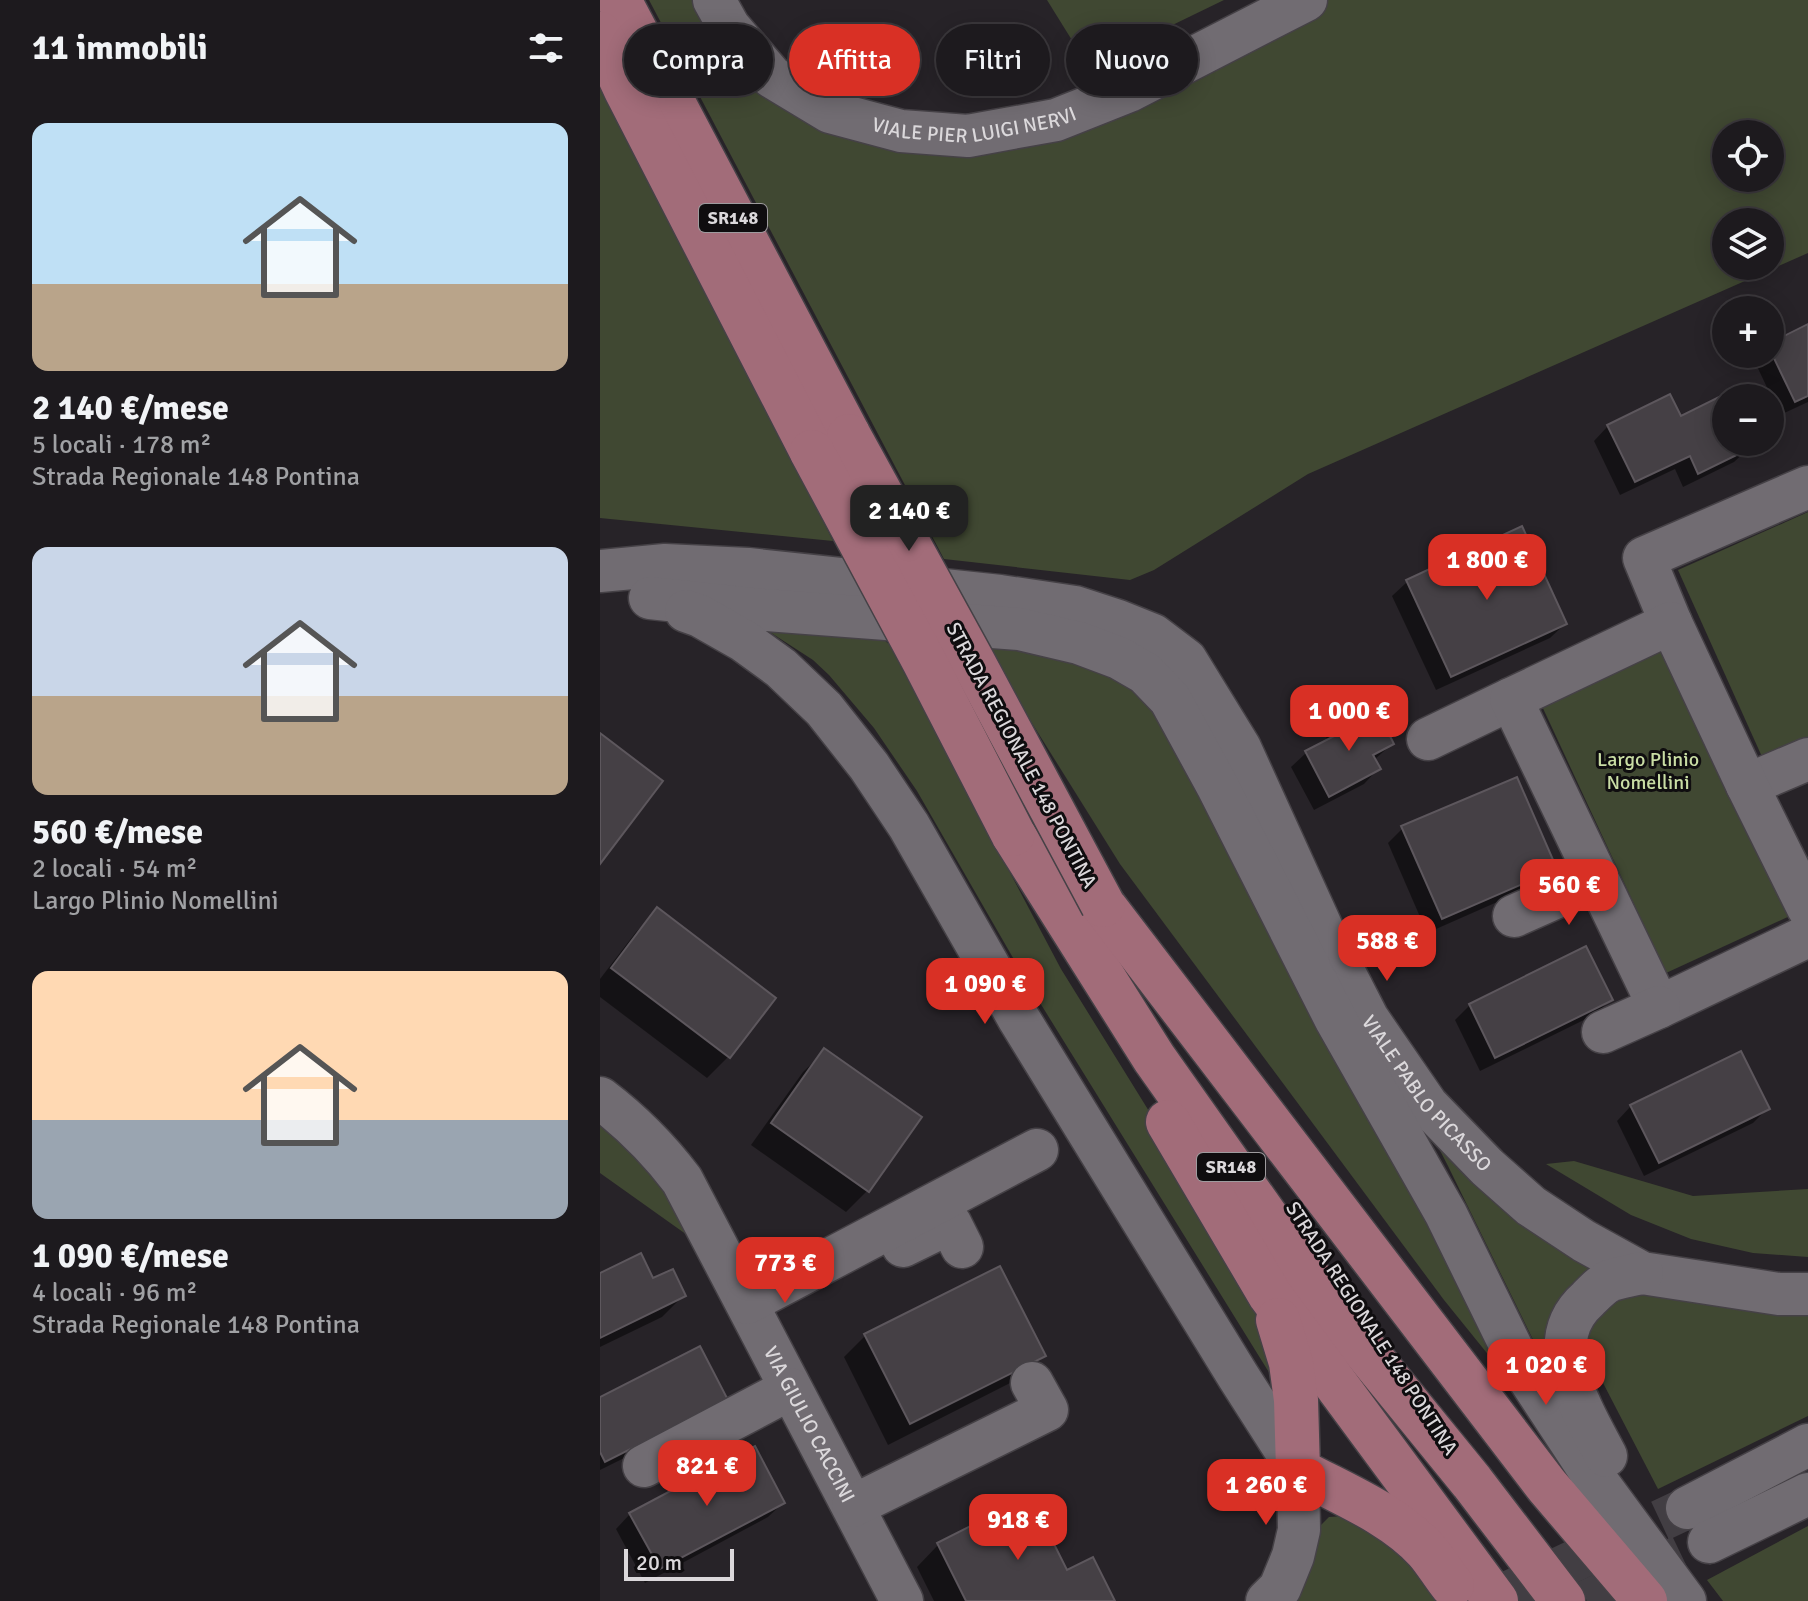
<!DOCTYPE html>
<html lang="it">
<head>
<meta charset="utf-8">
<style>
	:root { --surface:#1d1a1e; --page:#252327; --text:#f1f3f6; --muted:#a0a1a4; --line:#3b383c; --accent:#d93025 }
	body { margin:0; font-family:Signika,sans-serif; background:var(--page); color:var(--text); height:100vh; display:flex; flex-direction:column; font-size:30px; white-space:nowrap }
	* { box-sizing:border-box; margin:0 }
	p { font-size:26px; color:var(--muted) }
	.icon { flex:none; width:44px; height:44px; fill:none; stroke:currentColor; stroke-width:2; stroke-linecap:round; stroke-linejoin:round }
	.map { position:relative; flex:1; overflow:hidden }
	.drawer { display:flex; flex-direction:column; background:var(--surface); width:600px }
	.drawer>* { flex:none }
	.banner { position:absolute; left:24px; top:24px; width:760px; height:72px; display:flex; gap:16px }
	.fabs { position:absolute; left:1112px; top:120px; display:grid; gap:16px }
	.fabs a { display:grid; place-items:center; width:72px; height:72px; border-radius:50%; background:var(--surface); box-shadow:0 4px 20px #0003,0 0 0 2px var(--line); font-size:40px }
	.scale { position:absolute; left:24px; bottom:20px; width:110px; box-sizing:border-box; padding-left:8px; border:4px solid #dbd8db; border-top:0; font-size:22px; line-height:28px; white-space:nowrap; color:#dbd8db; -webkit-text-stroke:6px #0f0d0f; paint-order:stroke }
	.price { position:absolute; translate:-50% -68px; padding:0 18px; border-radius:16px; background:var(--accent); color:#fff; font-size:26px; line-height:52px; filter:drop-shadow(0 2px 4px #0008) }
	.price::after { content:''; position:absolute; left:50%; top:48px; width:24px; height:18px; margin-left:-12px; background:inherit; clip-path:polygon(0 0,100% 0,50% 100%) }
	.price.active { background:#222; color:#fff }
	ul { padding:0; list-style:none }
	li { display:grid; align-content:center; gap:16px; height:424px; padding:0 32px }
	li span { display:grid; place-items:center; height:248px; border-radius:16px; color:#555 }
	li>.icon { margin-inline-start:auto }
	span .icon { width:144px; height:144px; fill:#fffc; stroke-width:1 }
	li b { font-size:34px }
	h2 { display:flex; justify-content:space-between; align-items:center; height:96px; padding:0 32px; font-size:34px }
	.chip { padding:0 28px; border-radius:36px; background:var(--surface); box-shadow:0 4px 20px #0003,0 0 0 2px var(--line); font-size:28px; line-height:72px }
	.chip.active { background:var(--accent); color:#fff }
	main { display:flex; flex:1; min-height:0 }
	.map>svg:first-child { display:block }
</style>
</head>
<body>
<main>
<section class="drawer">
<h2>11 immobili<svg class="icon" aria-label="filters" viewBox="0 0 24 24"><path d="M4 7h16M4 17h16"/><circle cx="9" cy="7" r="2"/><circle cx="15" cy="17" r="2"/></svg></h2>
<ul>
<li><span style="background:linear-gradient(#bfe0f5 65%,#b9a48a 0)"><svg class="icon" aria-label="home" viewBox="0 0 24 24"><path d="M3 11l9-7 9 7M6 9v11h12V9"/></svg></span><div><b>2 140 €/mese</b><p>5 locali · 178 m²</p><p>Strada Regionale 148 Pontina</p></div></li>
<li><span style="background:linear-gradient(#c9d6e8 60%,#b9a48a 0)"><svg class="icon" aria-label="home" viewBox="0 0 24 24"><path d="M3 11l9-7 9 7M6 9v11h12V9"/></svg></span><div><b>560 €/mese</b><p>2 locali · 54 m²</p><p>Largo Plinio Nomellini</p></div></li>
<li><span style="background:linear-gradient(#ffd9b3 60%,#9aa5b1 0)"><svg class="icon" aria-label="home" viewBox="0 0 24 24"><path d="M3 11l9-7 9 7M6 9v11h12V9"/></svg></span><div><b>1 090 €/mese</b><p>4 locali · 96 m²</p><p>Strada Regionale 148 Pontina</p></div></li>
</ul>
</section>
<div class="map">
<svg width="1208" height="1601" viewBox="0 0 1208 1601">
	<rect width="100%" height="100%" fill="#272328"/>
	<g fill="#404832" fill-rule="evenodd">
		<path d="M49,0H96L118,42L376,152L723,0H1208V253L708,474L554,570L530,580L344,559ZM1126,134H1170V178H1126ZM1126,222H1170V266H1126Z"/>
		<polygon points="447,0 624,0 488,66"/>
		<polygon points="0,74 233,541 0,518"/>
		<polygon points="1208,512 1208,738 1163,759 1078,570"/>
		<polygon points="145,616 274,632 289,644 461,969 656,1284 683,1395 424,977 317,791 274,728 229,675 213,660"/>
		<polygon points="384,637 417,640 543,684 924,1399 844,1300 520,864 415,696"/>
		<polygon points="1066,646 1192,915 1066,973 941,704"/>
		<polygon points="815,1102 1005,1255 963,1385 941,1356 848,1166"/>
		<polygon points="0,1108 31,1132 104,1247 0,1173"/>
		<polygon points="974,1161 1093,1196 1208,1189 1208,1257 1153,1253 1091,1239 1031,1215 946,1164"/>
		<polygon points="1025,1284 1208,1305 1208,1416 1058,1489 988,1354 988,1332"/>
		<polygon points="744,1516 802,1552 836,1601 682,1601 719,1527 729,1517"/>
		<polygon points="1208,1526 1208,1601 1123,1601 1107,1580"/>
	</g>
	<g fill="#0007">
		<polygon points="1208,327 1208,402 1180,415 1154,360 1160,354 1170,354 1170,345"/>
		<polygon points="1080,418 1126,442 1146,442 1149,448 1134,462 1083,487 1075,469 1020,495 994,441 1008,426"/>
		<polygon points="807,582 965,624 950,638 836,690 792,596"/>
		<polygon points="739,721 764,729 792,744 774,760 778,769 764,784 714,810 691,767 706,753 728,741 725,735"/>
		<polygon points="803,828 955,869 940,883 827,933 788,843"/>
		<polygon points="58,910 128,1057 107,1078 0,997 0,979 36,932"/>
		<polygon points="1011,999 996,1014 880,1071 855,1020 870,1005"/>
		<polygon points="225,1051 267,1191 246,1212 151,1145 203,1072"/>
		<polygon points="1031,1106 1168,1108 1153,1123 1044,1176 1017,1121"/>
		<polygon points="0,1276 52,1280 83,1296 62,1317 0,1347"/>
		<polygon points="265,1336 444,1356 422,1377 288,1445 244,1357"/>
		<polygon points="0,1399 111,1415 0,1470"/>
		<polygon points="183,1503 168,1517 45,1583 16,1529 30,1514"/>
		<polygon points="338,1545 466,1572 513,1601 334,1601 317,1567"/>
	</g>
	<g fill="#454045" stroke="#5d575d" stroke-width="2">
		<polygon points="1208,324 1208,396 1195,402 1170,350 1170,343"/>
		<polygon points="1070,394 1081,416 1125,394 1127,398 1126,442 1148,442 1151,448 1098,474 1090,456 1035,482 1007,425"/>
		<polygon points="922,526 967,624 851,677 806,580"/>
		<polygon points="756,710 765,726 781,718 794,744 773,755 781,769 729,797 705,751 744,731 738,719"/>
		<polygon points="0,733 63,781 0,864"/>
		<polygon points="917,777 957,869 842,919 801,826"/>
		<polygon points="57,907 176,998 130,1058 11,968"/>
		<polygon points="986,946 1013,1000 895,1058 869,1004"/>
		<polygon points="224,1048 322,1117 269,1192 171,1123"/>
		<polygon points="1141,1051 1170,1109 1059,1163 1030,1105"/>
		<polygon points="41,1253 53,1278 73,1269 86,1296 0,1338 0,1273"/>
		<polygon points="400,1266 446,1356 310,1424 264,1334"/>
		<polygon points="100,1346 128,1400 5,1462 0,1452 0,1397"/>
		<polygon points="155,1446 185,1503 60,1569 29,1513"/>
		<polygon points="430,1496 467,1570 493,1557 515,1601 366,1601 337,1543"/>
	</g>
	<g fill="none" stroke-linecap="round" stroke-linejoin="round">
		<g stroke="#423e43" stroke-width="42" stroke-dasharray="42 21" stroke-linecap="butt">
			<polyline points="889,1601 1087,1508"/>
			<polyline points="987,1601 1109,1542"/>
		</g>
		<defs>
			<g id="minor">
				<path id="s1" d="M114,0L129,27L172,77L230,112L301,131L368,136L456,120L529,91L706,0"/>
				<path id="s2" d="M0,571L65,565L148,569L400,596L475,607L518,621L553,635L586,660L640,748L725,935L768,1019L827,1105L887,1167L931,1206L984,1241L1042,1273L1179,1294H1208"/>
				<polyline points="50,598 152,609 419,629 479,643 519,658 545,673 570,699 618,787 736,1020 846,1214 920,1365 993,1476 1085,1601"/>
				<polyline points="86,611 100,616 144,641 181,668 224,709 269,766 309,826 419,1019 638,1376 698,1470 699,1530 693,1556 680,1588 667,1601"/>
				<polyline points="1071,623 1044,558 1208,487"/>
				<polyline points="828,739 911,699"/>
				<polyline points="1147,785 1208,759"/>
				<polyline points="1208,908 1147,785 1071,623 911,699 1059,1007 1208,936"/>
				<polyline points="914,916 997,879"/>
				<polyline points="1003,1032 1059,1007"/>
				<path id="s3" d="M0,1098C33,1123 57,1147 82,1180L302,1601"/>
				<polyline points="303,1246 350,1223 362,1247"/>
				<polyline points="147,1303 437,1150"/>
				<path d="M1006,1456C982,1410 939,1342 988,1299C995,1292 1003,1283 1012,1280C1022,1277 1033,1275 1042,1273"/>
				<polyline points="44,1466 190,1389"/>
				<polyline points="253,1506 447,1410 432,1383"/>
				<polyline points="1087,1508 1208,1445"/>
				<polyline points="1109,1542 1208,1494"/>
			</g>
			<g id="major">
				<polyline points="19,0 249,436"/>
				<polyline points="0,34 26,90 212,452"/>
				<polyline points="413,834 554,1058 732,1310 872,1482 963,1601"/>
				<polyline points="503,905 947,1486 1045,1601"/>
				<polyline points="568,1122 670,1295 896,1601"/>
				<path d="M678,1320L691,1363L696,1400L698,1470C740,1493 792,1513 826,1550C835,1560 843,1574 852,1585"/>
			</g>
		</defs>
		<use href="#minor" stroke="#454146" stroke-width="45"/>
		<use href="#major" stroke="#454146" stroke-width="47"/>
		<use href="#minor" stroke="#716c72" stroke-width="42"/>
		<use href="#major" stroke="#a26c79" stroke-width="44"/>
		<defs>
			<g id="major-bridge">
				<polyline points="249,436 372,660 503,905"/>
				<polyline points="212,452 324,661 413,834"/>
			</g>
		</defs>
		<use href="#major-bridge" stroke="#454146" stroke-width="47" stroke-linecap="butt"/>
		<use href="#major-bridge" stroke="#a26c79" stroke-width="44"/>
	</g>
	<g text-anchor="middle" stroke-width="6" stroke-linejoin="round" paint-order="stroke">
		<g fill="#0f0d0f" stroke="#9e9b9e" stroke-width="2">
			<rect x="99" y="204" width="68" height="28" rx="6"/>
			<rect x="597" y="1153" width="68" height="28" rx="6"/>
		</g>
		<g font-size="18" font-weight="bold" fill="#dbd8db">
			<text x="133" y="224">SR148</text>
			<text x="631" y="1173">SR148</text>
		</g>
		<g font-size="20" fill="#dbd8db" stroke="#0f0d0f">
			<text dy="7" stroke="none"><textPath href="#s1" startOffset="312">VIALE PIER LUIGI NERVI</textPath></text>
			<text transform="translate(422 755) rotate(62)" y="7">STRADA REGIONALE 148 PONTINA</text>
			<text dy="7" stroke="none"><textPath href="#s2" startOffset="1100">VIALE PABLO PICASSO</textPath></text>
			<text transform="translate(772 1328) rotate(57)" y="7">STRADA REGIONALE 148 PONTINA</text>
			<text dy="7" stroke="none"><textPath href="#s3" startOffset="392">VIA GIULIO CACCINI</textPath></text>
		</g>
		<g font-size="20" fill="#c9dda4" stroke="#0f0d0f">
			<text x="1048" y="766">Largo Plinio<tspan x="1048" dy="23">Nomellini</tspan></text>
		</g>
	</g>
</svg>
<div class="fabs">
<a><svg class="icon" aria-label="locate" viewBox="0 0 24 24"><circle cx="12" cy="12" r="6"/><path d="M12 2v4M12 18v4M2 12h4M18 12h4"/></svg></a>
<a><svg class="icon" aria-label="layers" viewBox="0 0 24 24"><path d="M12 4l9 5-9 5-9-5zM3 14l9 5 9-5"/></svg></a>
<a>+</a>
<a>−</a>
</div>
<div class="scale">20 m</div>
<b class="price active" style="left:309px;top:553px">2 140 €</b>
<b class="price" style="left:887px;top:602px">1 800 €</b>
<b class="price" style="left:749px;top:753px">1 000 €</b>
<b class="price" style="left:969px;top:927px">560 €</b>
<b class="price" style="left:787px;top:983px">588 €</b>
<b class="price" style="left:385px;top:1026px">1 090 €</b>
<b class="price" style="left:185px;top:1305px">773 €</b>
<b class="price" style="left:946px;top:1407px">1 020 €</b>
<b class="price" style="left:107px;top:1508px">821 €</b>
<b class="price" style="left:666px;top:1527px">1 260 €</b>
<b class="price" style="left:418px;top:1562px">918 €</b>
<div class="banner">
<a class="chip">Compra</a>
<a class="chip active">Affitta</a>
<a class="chip">Filtri</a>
<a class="chip">Nuovo</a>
</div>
</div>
</main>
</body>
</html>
